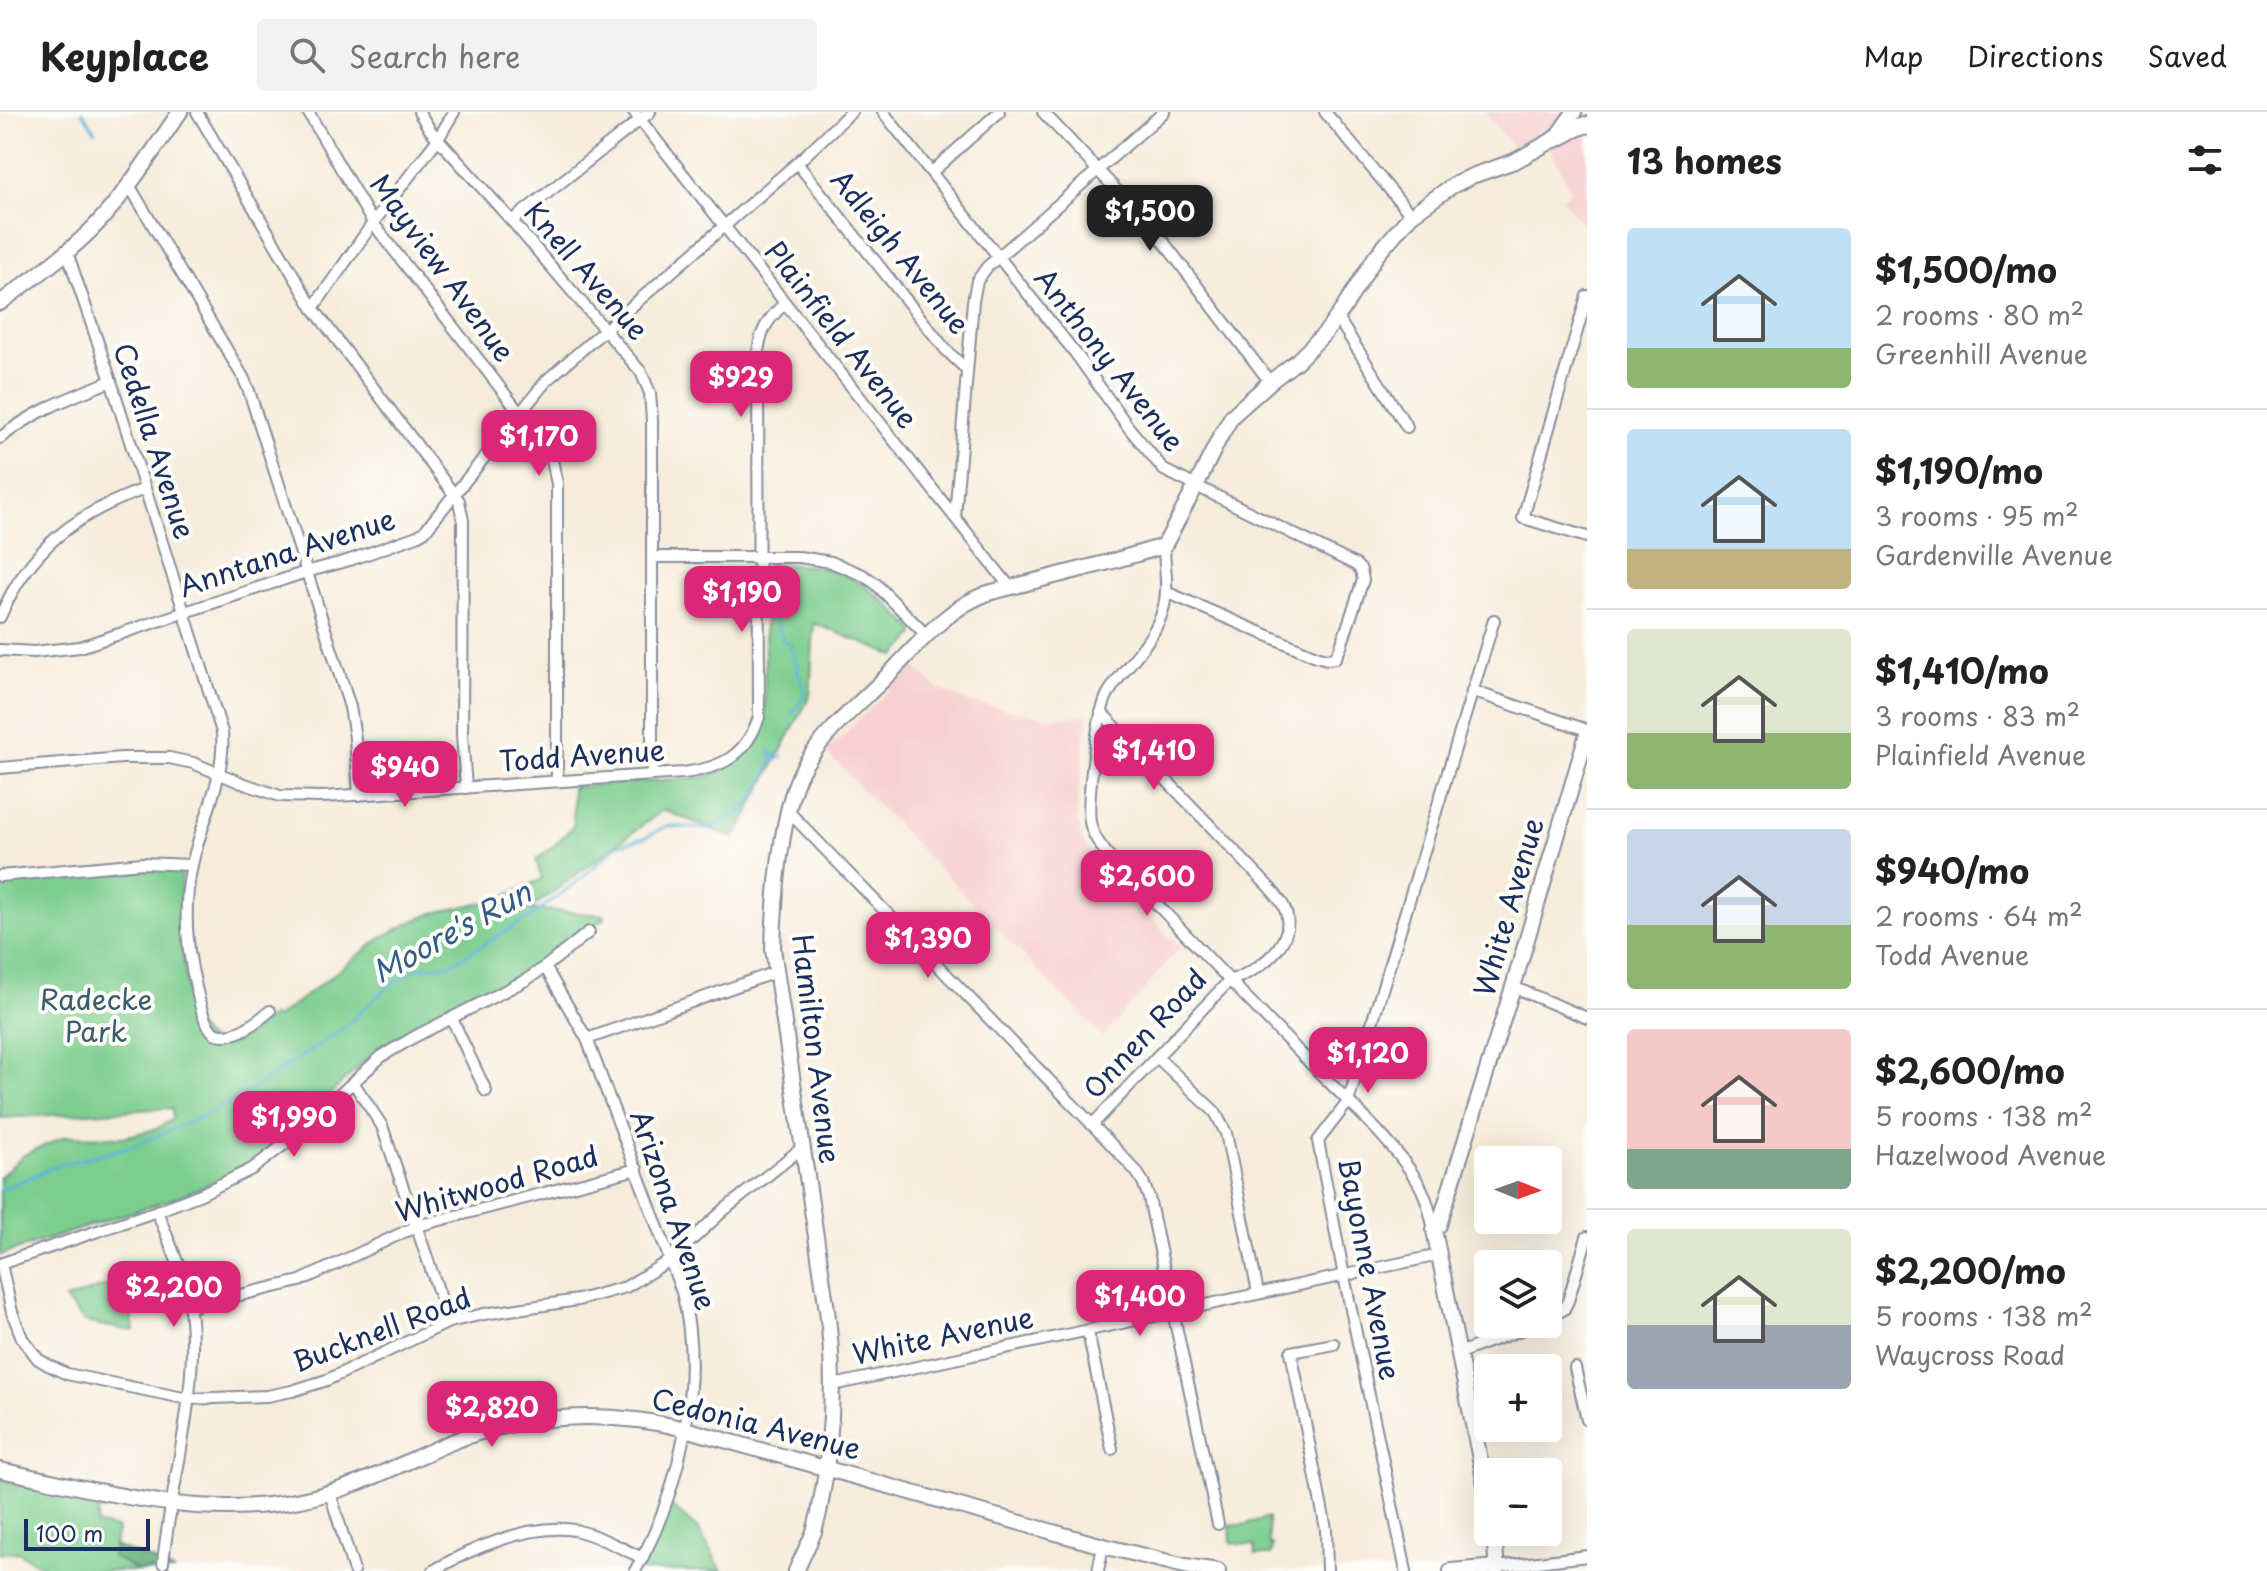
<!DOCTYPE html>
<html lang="en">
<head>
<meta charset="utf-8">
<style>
	:root { --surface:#fff; --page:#f2f2f2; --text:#222; --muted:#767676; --line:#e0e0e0; --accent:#db2777 }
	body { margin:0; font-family:"Playpen Sans",sans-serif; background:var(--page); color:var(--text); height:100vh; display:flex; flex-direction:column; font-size:30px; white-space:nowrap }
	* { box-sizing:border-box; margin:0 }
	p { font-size:26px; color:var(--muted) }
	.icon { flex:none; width:44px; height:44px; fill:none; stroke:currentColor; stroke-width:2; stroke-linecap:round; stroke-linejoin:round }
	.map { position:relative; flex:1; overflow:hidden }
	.drawer { display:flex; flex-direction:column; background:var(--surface); width:680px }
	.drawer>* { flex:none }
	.needle { width:52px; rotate:91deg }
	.tools { position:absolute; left:1474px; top:1034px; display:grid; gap:16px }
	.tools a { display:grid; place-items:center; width:88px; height:88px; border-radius:8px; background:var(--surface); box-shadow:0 8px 32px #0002; font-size:40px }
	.scale { position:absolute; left:24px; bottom:20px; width:126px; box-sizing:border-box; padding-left:8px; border:4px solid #1b2f5e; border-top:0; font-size:22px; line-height:28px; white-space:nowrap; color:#1b2f5e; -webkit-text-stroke:6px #fdfcf7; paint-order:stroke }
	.price { position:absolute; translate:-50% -68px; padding:0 18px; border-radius:16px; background:var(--accent); color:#fff; font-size:26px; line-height:52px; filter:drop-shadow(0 2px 4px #0008) }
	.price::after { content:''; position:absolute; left:50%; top:48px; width:24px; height:18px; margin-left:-12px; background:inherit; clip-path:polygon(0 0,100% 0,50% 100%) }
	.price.on { background:#222; color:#fff }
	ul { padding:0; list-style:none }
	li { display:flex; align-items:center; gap:24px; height:200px; padding:0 40px }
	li+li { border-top:2px solid var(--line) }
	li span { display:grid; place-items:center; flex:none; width:224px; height:160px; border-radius:8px; color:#555 }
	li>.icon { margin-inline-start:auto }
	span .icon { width:96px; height:96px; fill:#fffc; stroke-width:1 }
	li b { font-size:34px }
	h2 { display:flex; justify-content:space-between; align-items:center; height:96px; padding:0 40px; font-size:34px }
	header { display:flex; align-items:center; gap:48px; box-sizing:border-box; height:112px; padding:0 40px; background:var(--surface); border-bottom:2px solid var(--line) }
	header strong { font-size:38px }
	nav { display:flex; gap:44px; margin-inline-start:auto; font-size:28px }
	.search { width:560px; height:72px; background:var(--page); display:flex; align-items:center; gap:20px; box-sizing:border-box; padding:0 28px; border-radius:8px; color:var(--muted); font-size:30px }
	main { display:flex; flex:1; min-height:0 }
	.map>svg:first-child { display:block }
</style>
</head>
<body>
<header>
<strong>Keyplace</strong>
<div class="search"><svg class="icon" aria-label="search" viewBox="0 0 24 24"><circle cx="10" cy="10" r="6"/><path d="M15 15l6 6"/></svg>Search here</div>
<nav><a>Map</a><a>Directions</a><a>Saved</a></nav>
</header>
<main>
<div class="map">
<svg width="1587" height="1459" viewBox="0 0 1587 1459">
	<rect width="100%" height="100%" fill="#fdfcf7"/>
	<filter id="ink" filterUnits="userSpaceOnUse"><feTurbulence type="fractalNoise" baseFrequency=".0125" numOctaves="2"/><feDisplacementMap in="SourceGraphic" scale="16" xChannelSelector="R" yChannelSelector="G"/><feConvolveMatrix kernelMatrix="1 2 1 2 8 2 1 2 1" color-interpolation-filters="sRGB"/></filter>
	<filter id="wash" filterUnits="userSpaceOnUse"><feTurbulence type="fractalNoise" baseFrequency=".006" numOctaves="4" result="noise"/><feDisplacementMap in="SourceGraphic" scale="32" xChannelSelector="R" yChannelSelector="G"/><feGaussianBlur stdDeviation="1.8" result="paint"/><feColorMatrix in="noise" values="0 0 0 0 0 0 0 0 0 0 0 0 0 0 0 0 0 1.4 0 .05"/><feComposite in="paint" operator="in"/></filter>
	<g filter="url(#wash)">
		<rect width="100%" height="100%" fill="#f7ecdb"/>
		<g fill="#f7cfd0">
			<polygon points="1485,0 1587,0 1587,117 1560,86 1571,80 1548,32 1520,46"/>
			<polygon points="914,554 937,576 969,590 1052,606 1088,603 1078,688 1077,709 1084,731 1098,752 1180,835 1103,925 826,640"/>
		</g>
		<g fill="#7ccd8e" stroke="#4c7e76" stroke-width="2">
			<path d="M768,452C845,452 861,465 914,518L915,523L895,544L814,511L810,584L735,726L663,698L530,797L604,803L605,807L574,823L525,860L397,925L378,937L278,1031L261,1045L231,1063L175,1086L0,1143V1065L24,1043L65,1024L124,1025L156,1017L173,1007L172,996L0,1006V771L161,757L176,758L182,761C178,810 180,840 191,889C193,898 194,911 200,919C205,927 216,932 226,932C239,932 262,911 273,904L276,906L384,824L416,808L434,801L499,787L542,767L536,748L556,732L574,713L572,675L704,665C740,654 757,634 765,598V455Z"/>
			<polygon points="120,1169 125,1171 134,1218 132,1219 85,1210 65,1188"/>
			<polygon points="0,1367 108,1390 107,1399 99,1398 96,1412 117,1417 112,1444 138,1459 50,1459 18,1440 0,1441"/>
			<polygon points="670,1393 698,1417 722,1459 635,1459"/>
			<polygon points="1268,1405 1269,1432 1272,1432 1271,1443 1255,1443 1255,1434 1233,1431 1231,1429 1230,1413 1243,1413"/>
		</g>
		<polygon fill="#65b079" stroke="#40706c" stroke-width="2" points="114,1434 155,1449 173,1459 138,1459 112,1444"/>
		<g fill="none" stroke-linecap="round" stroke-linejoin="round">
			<g stroke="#5cb2d9" stroke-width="3">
				<polyline points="82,0 95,19"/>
				<polyline points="779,477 779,492 774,506 783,528 791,533 805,583 792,602"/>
				<polyline points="770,638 773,650"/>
				<polyline points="773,650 783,644"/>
				<polyline points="0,1078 59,1053 136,1033 209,1001 253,977 341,918 392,871 418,856 451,852 533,803 583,765 618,733 644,726 667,714 707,717 738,703 755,685 776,641"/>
			</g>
		</g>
	</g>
	<g filter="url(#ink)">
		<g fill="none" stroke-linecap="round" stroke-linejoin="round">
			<defs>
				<g id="street">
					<polyline points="197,0 313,196 459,389 463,409 462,623 466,676"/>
					<polyline points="308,0 373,111 535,321 552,348 557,372 557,669"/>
					<polyline points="419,0 430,18 512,109 641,260 650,281 652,308 652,663"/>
					<polyline points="634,0 1010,475"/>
					<polyline points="883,0 1076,242 1129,316 1164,358 1356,453 1361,458 1363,468 1340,537 1335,546 1327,547 1316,544 1166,480"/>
					<polyline points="1043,0 1156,120 1270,270"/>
					<polyline points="1325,0 1411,103"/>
					<polyline points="797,51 946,238 967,258"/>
					<polyline points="932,60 999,0"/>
					<polyline points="129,73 243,265 249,279 350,595 355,626 359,683"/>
					<polyline points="512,109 650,0"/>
					<path d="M67,140L111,269L222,620C226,665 201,710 192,753C183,794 186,835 196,875C200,891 202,909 214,921C235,929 254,911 270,899"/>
					<polyline points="1587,184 1523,406 1587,425"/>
					<polyline points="313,196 373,111 438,27 454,0"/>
					<polyline points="1337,205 1407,315"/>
					<path d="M0,326C36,298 69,286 111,269"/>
					<polyline points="955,405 973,189 977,169 987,155 1164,0"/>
					<path d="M1164,434C1164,453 1169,474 1164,494C1156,528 1127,551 1109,580C1097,598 1087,688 1090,710C1094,737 1132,766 1150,785C1204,842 1259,899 1314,955C1348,990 1389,1025 1416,1067C1426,1082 1430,1100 1434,1118"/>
					<polyline points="653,445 799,445 831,450 863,463 876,472 926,523"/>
					<path d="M0,505C29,437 76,401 145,377"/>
					<polyline points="0,538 34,540 80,535 306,460 350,448 417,424 424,420 547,268 797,51 851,0"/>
					<polyline points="1472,579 1587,618"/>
					<path d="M0,656L122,646H169L193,651L242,671L280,684L323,685L683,661C722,656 746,644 759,605L758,241C760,219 768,207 784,192"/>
					<polyline points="788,699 1109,1030 1136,1059 1143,1070 1149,1086 1218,1412"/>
					<polyline points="0,764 142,751 192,753"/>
					<path d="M545,855L587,927L682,1180C705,1268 680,1381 635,1459"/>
					<polyline points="1513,875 1587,906"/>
					<polyline points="452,907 486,979"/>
					<polyline points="587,927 776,860"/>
					<polyline points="1157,945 1215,1000 1226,1021 1258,1181"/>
					<polyline points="353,970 382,1014 449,1210"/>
					<path d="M1092,1013L1229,869C1257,860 1300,831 1284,795C1281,788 1274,781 1269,775L1101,600"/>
					<path d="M157,1099C169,1130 185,1163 190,1197C200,1279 171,1369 163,1451"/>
					<polyline points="0,1152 157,1099 201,1082 252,1057 290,1028 382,944 416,924 526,868 545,855 589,820"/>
					<polyline points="1,1152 12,1200 22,1226 38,1247 48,1253 67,1262 188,1287 267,1284 292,1279 327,1268 449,1210 484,1202 578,1188 626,1175 670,1148 724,1098 802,1036"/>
					<polyline points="189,1195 300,1169 417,1114 637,1057"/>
					<polyline points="1548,1207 1564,1197 1568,1189 1587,1125"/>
					<polyline points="1088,1220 1112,1337"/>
					<polyline points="1459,1241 1537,1212"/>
					<polyline points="1575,1256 1587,1308"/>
					<polyline points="833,1273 1439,1143"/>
					<polyline points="330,1381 354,1459"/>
					<polyline points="1497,1455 1587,1444"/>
					<path d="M433,1459C469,1437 531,1411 574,1418C598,1423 620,1436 643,1446"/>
					<polyline points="1098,1459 1103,1434"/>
					<polyline points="1327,1459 1326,1417 1291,1240 1334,1232"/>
					<polyline points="1406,1459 1344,1164 1318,1029 1348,990 1494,508"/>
				</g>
				<g id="secondary">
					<path d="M0,191C33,166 67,143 96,113C128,79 153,38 180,0"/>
					<path d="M0,1358C98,1378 199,1409 300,1388C352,1378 399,1353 447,1332C521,1301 608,1298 685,1317L1103,1434L1185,1454L1218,1459"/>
					<polyline points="1488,1387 1434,1118 1439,1113 1513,875 1587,622"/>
					<polyline points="1494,1420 1497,1459"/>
					<path d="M796,1459L814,1420L819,1401C832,1334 836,1265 827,1198L773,837C774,790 781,689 806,651C829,615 865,587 894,557C923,527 948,496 988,481L1113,449L1164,434L1196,374L1220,325L1232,304L1270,270L1297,249L1326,220L1343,197L1376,144L1411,103L1452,74L1472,64L1515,49L1555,27L1574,0"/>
					<polyline points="1451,1459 1497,1455"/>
				</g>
				<path id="primary" d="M1555,27C1565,23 1578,13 1587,13"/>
			</defs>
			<use href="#street" stroke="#898e9c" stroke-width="14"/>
			<use href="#secondary" stroke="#898e9c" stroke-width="18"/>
			<use href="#primary" stroke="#898e9c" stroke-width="20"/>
			<use href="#street" stroke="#fff" stroke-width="10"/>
			<use href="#secondary" stroke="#fff" stroke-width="14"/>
			<use href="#primary" stroke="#fff" stroke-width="16"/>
		</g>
	</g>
	<g text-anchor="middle" stroke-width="8" stroke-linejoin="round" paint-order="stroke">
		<g font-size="28" fill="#1b2f5e" stroke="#fdfcf7">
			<text transform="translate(900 140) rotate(51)" y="10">Adleigh Avenue</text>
			<text transform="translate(442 156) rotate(54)" y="10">Mayview Avenue</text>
			<text transform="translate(586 159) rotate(49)" y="10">Knell Avenue</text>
			<text transform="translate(841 223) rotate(52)" y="10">Plainfield Avenue</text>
			<text transform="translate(1109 248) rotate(52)" y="10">Anthony Avenue</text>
			<text transform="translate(154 329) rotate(72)" y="10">Cedella Avenue</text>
			<text transform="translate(287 441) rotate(-18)" y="10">Anntana Avenue</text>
			<text transform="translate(582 644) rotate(-4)" y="10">Todd Avenue</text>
			<text transform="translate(1509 795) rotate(-74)" y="10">White Avenue</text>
			<text transform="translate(1145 922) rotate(-47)" y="10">Onnen Road</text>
			<text transform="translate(816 937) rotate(83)" y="10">Hamilton Avenue</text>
			<text transform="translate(497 1072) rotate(-16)" y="10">Whitwood Road</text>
			<text transform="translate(673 1098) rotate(71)" y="10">Arizona Avenue</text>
			<text transform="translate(1369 1157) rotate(79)" y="10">Bayonne Avenue</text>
			<text transform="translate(382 1218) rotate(-21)" y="10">Bucknell Road</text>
			<text transform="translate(943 1224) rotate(-12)" y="10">White Avenue</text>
			<text transform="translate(756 1312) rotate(14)" y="10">Cedonia Avenue</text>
		</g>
		<g font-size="28" fill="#385e6c" stroke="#fdfcf7">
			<text x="96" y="898">Radecke<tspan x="96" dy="32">Park</tspan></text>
		</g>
		<g font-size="30" font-style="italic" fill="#325d89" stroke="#fdfcf7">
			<text transform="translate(452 821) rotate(-29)" y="10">Moore's Run</text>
		</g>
	</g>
</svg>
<div class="tools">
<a><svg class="needle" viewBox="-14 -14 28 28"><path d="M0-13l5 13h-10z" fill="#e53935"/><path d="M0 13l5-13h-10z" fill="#767676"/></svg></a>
<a><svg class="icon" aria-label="layers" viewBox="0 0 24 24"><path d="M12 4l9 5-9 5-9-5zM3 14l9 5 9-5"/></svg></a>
<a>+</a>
<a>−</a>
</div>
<div class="scale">100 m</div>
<b class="price on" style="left:1150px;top:141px">$1,500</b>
<b class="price" style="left:741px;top:307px">$929</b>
<b class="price" style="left:539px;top:366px">$1,170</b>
<b class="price" style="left:742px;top:522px">$1,190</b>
<b class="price" style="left:1154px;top:680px">$1,410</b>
<b class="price" style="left:405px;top:697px">$940</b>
<b class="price" style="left:1147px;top:806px">$2,600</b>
<b class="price" style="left:928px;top:868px">$1,390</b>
<b class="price" style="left:1368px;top:983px">$1,120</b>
<b class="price" style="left:294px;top:1047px">$1,990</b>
<b class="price" style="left:174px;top:1217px">$2,200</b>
<b class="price" style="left:1140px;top:1226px">$1,400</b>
<b class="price" style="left:492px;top:1337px">$2,820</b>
</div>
<section class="drawer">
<h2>13 homes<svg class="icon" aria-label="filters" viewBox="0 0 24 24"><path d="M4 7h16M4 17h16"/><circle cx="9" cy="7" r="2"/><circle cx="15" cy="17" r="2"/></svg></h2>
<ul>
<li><span style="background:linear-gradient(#bfe0f5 75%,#8fb573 0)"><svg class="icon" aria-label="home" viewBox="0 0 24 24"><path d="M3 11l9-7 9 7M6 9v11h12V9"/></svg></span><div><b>$1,500/mo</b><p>2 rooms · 80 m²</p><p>Greenhill Avenue</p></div></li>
<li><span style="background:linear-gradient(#bfe0f5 75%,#c2b280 0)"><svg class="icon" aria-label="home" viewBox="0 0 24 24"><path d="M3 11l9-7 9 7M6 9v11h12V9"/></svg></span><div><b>$1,190/mo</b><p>3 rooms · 95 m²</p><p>Gardenville Avenue</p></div></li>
<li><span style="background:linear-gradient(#dfe7d0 65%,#8fb573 0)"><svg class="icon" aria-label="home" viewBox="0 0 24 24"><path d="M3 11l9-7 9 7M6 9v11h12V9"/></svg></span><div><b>$1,410/mo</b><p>3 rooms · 83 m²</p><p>Plainfield Avenue</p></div></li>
<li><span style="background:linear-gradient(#c9d6e8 60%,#8fb573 0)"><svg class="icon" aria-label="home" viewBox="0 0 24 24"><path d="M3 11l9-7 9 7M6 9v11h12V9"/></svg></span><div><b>$940/mo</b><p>2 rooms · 64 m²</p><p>Todd Avenue</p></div></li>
<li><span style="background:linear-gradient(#f6c9c9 75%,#7fa58c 0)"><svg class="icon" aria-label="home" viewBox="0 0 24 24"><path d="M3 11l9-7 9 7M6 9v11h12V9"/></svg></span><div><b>$2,600/mo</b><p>5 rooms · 138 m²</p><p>Hazelwood Avenue</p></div></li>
<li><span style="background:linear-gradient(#dfe7d0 60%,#9aa5b1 0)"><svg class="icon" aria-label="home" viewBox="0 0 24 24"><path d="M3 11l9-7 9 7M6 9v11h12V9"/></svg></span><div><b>$2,200/mo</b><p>5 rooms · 138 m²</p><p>Waycross Road</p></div></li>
</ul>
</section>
</main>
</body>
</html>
